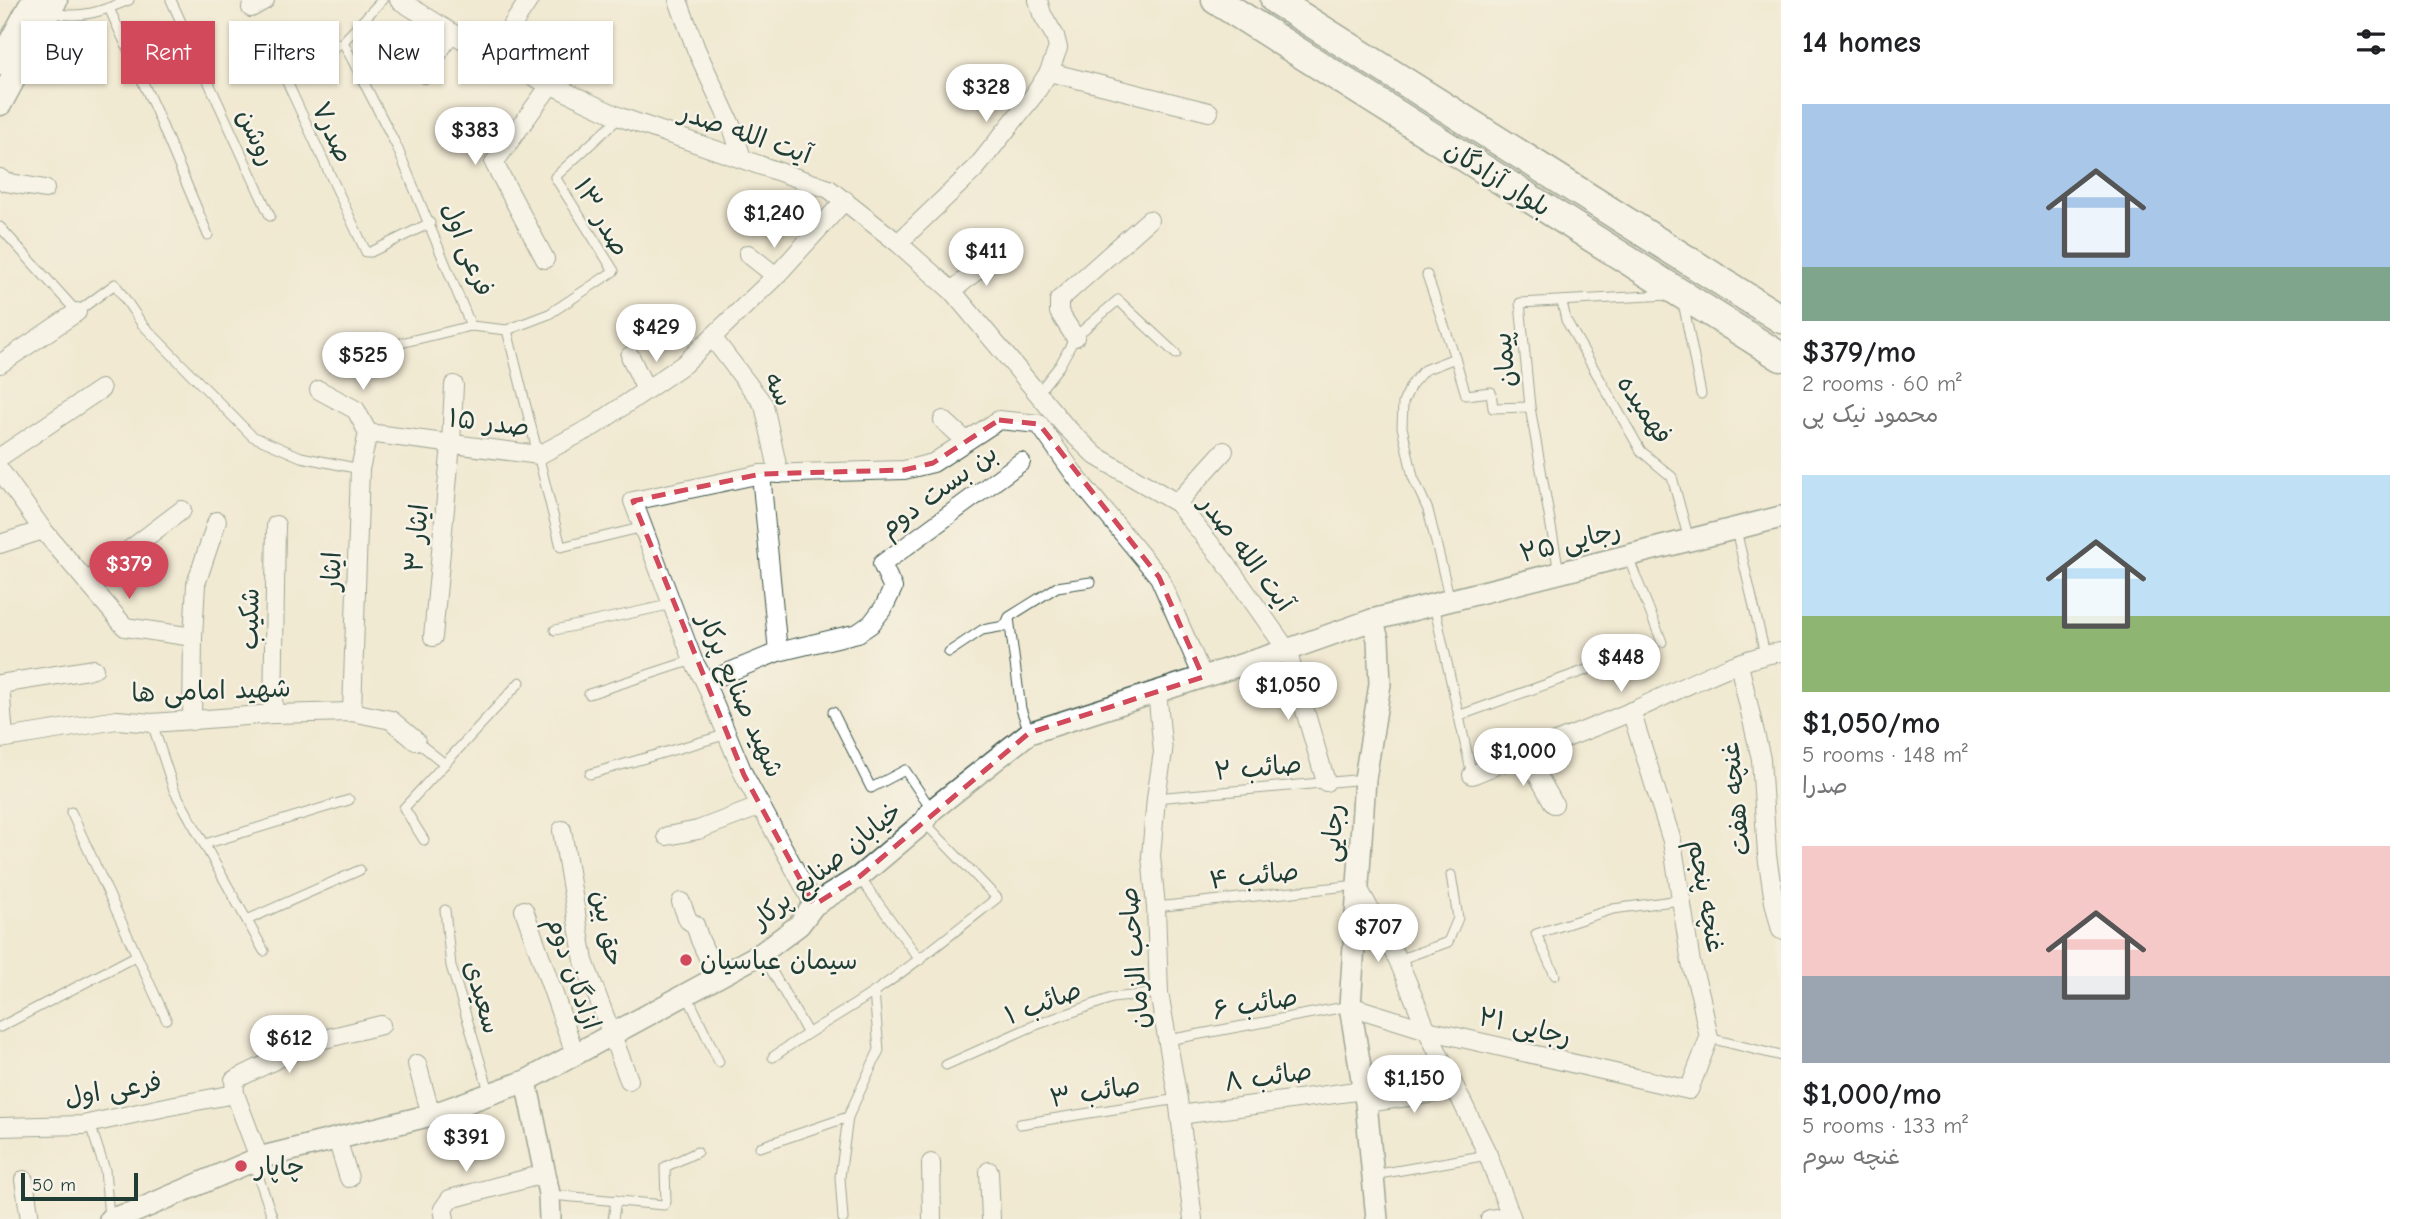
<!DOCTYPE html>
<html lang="en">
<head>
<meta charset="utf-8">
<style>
	:root { --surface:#fff; --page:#f6f6f6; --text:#202124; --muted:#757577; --accent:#d1495b }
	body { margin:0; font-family:"Comic Neue","Playpen Sans Arabic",sans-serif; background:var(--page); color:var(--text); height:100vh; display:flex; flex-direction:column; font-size:26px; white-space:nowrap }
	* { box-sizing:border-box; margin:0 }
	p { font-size:23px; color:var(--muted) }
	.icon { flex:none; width:38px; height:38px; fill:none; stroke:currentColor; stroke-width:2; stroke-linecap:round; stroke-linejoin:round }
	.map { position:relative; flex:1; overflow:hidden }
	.panel { display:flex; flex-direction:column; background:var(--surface); width:630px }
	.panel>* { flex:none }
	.top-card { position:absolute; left:21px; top:21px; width:665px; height:63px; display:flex; gap:14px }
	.scale { position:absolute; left:21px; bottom:18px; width:117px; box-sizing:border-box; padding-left:7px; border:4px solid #1f3d34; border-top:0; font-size:19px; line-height:24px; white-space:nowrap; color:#1f3d34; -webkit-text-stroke:5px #f7f3e8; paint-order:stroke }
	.price { position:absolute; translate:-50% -60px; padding:0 16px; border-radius:24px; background:#fff; color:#222; font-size:23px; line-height:46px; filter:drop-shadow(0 2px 4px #0008) }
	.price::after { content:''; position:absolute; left:50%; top:42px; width:21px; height:16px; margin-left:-10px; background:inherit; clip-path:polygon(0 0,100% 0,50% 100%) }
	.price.selected { background:var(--accent); color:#fff }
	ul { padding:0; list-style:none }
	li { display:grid; align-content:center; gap:14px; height:371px; padding:0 21px }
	li span { display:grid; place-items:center; height:217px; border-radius:0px; color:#555 }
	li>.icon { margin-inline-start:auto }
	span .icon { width:126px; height:126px; fill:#fffc; stroke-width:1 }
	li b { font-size:30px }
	h2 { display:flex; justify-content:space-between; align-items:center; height:84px; padding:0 21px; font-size:30px }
	.chip { padding:0 24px; border-radius:0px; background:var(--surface); box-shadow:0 2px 5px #0004; font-size:24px; line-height:63px }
	.chip.selected { background:var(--accent); color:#fff }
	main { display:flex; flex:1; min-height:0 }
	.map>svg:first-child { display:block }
</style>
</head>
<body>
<main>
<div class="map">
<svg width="1781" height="1219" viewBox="0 0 1781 1219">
	<rect width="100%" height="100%" fill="#f7f3e8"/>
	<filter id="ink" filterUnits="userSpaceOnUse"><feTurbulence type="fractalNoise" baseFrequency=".0143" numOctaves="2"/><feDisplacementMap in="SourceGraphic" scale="14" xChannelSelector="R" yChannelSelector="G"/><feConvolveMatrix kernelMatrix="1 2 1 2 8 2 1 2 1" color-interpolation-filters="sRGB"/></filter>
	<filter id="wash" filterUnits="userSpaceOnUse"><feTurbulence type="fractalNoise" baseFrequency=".00686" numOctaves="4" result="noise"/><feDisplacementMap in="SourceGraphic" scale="28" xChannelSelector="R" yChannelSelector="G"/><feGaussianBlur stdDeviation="1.57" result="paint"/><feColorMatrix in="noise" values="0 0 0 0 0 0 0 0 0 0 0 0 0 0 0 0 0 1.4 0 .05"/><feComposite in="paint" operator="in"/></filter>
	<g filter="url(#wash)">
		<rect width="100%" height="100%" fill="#f1e9d2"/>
	</g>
	<g filter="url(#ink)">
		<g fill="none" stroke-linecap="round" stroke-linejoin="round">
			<defs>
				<g id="service">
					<polyline points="171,0 270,216"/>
					<polyline points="382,0 343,42 294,70 288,76 287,82 366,252 371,252 430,223"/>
					<polyline points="109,8 156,111 208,235"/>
					<path d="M51,12C80,20 102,11 129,0"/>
					<polyline points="343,42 397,147 471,326"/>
					<polyline points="0,227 77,312 115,284 142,324 252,436 301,457 360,469"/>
					<polyline points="1427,275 1455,358"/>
					<polyline points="1562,302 1566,320 1641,451 1672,477 1689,540"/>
					<polyline points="1683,302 1701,394"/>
					<polyline points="507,330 561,547 644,527"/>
					<polyline points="368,351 471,326 507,330 549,314 614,271 555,177 620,117"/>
					<polyline points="1037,394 1060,365 1075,337 1118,300 1176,354"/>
					<polyline points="1736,530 1765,654"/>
					<polyline points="1628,557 1662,642"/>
					<polyline points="1559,572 1530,407 1520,303 1669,295"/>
					<polyline points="1450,600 1428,510 1413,477 1402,427 1403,403 1411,385 1424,370 1455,358 1466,395 1491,392 1493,408 1530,407"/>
					<polyline points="1434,605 1472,775"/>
					<polyline points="1009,618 1021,709 1029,731"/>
					<polyline points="555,630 673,604"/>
					<polyline points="949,652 982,630 1005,626 1009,617 1057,587 1091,582"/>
					<polyline points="589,694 693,660"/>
					<polyline points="833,712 871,788 905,770 931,809"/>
					<polyline points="1458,716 1600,665"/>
					<polyline points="152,723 174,790 264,951"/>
					<polyline points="416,741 445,764"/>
					<polyline points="590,774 728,734"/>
					<polyline points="1156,798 1365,779"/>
					<polyline points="71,812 166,1019"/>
					<polyline points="424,840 404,808 520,682"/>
					<polyline points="205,844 349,800"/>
					<polyline points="859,877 920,960"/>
					<polyline points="1156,907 1357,885"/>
					<polyline points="445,910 451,966 490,1094"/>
					<polyline points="247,920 360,870"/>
					<polyline points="762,954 807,1032"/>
					<polyline points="1398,960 1448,942 1458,918 1451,875"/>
					<polyline points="1555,975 1536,934 1613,909 1680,900"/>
					<polyline points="687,995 719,1062"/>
					<polyline points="0,1027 136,956"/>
					<polyline points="1709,1038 1781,1056"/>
					<polyline points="1168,1040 1350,1006"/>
					<path d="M773,1057C807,1032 843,1013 877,990C919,961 958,929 997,898L925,823"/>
					<polyline points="946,1065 1033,1026 1112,998 1159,993"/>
					<polyline points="90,1124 105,1170 109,1217"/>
					<polyline points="1020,1124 1178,1099"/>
					<polyline points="760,1147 848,1117"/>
					<polyline points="253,1161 273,1219"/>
					<polyline points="1373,1175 1488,1155"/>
					<polyline points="551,1195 664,1205 666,1202 665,1167 697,1152"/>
					<polyline points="613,1219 616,1200"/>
					<polyline points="843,1219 840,1177 848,1117 879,1050 874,992"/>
				</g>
				<g id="minor">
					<polyline points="399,0 491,57 620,117 829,189 898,243 952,291 1065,426 1096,456 1177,503 1225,562 1287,650 1326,782"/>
					<polyline points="678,0 696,49 732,127 742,158"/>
					<polyline points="251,8 265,0"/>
					<polyline points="491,57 529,0"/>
					<polyline points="1049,72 1209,112"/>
					<polyline points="425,74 450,34"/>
					<polyline points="0,178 5,182 45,189"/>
					<polyline points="898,243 976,168 1034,95 1049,72 1058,48 1055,36 1042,14 1038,0"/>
					<polyline points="748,254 776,276"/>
					<polyline points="545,259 494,163 551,84"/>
					<polyline points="952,291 995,255"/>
					<polyline points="712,337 764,405 779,474"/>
					<polyline points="1075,337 1059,312 1059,300 1149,220"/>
					<polyline points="630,356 646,390"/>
					<polyline points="0,364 77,312"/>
					<polyline points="319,390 356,410 368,433"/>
					<polyline points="943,420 966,441"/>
					<polyline points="368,433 539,455 594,426 684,364 776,276 845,200"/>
					<polyline points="0,457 101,389"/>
					<polyline points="0,470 43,530 125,627 193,637 192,721"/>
					<polyline points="761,474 778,652"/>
					<polyline points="1177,503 1224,451"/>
					<polyline points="0,544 43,530"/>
					<polyline points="87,582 182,510"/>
					<polyline points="193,637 196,584 217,521"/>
					<polyline points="433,637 451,444 454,385"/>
					<polyline points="1739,664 1761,759 1767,855 1774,902 1781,930"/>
					<polyline points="705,682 778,652 858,633 871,624 884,607 893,588 882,564 1021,462"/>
					<polyline points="0,684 94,669"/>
					<polyline points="0,684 4,738"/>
					<polyline points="1157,691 1163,752 1156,798 1151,856 1156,907 1159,993 1178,1099 1193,1219"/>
					<polyline points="352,712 360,469 368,433"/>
					<polyline points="273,714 276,525"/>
					<polyline points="0,739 117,720 152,723 273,714 352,712 391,720 416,741"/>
					<polyline points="1525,753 1554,804"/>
					<path d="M1472,775C1526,752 1583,733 1637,709C1679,690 1737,658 1781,652"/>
					<polyline points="562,830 584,961 629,1080"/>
					<polyline points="667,836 698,830 761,806"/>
					<polyline points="1357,886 1398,960 1427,1030 1488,1155 1512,1219"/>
					<polyline points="681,902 688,920 695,925 700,940 717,977"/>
					<polyline points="814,905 744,775 705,682 693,660 633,501 761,474 904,470 933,463 999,420 1039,424 1077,478 1159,577 1203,677"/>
					<polyline points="524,910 575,1054"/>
					<polyline points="1350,1006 1427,1030 1689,1090 1709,1038 1700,994 1691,963 1672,841 1631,711"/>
					<polyline points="417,1064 431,1115"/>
					<polyline points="1366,1103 1456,1090"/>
					<polyline points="1180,1115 1363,1090"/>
					<polyline points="0,1127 83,1125 175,1105 235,1094"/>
					<polyline points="337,1139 349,1178"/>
					<polyline points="259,1158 235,1094 234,1080 312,1042 381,1025"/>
					<polyline points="931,1163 932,1219"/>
					<polyline points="989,1171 991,1219"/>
					<polyline points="24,1180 30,1219"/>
					<polyline points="445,1219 443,1209 450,1199 544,1174"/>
					<polyline points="1490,1219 1510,1216"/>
				</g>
				<g id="tertiary">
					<polyline points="1372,620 1378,639 1380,684 1365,779 1350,1006 1366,1103 1377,1219"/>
					<polyline points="526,1081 549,1194 550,1219"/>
					<polyline points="110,1219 134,1212 259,1158 431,1115 526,1081 762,953 799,925 814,905 859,877 924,822 932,810 1029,733 1287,650 1372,620 1781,517"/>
				</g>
				<g id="secondary">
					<polyline points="0,63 34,0"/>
					<polyline points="0,103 55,0"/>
				</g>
				<g id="trunk">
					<polyline points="1216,0 1781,357"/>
					<polyline points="1275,0 1781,319"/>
				</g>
			</defs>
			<use href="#service" stroke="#3e574c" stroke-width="11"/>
			<use href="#minor" stroke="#3e574c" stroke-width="20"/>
			<use href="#tertiary" stroke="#3e574c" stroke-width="24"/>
			<use href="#secondary" stroke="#3e574c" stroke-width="27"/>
			<use href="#trunk" stroke="#3e574c" stroke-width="31"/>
			<use href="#service" stroke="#fff" stroke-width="9"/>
			<use href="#minor" stroke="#fff" stroke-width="18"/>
			<use href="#tertiary" stroke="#fff" stroke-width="21"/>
			<use href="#secondary" stroke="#fff" stroke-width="24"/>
			<use href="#trunk" stroke="#fff" stroke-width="28"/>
		</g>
	</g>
	<path d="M0 0H1781V1219H0ZM999,420L1039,424L1159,577L1203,677L1029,733L859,877L814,905L744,775L633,501L761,474L904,470L933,463Z" fill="#f1e9d2" fill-opacity=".55" fill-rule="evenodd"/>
	<path fill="none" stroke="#d1495b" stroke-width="5" stroke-dasharray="14 9" stroke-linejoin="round" d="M999,420L1039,424L1159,577L1203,677L1029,733L859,877L814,905L744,775L633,501L761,474L904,470L933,463Z"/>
	<g fill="#d1495b" stroke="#f7f3e8" stroke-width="2.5">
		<circle cx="686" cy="960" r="7"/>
		<circle cx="241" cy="1166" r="7"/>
	</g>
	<g text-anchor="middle" stroke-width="5" stroke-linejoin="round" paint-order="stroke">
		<g font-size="26" fill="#1f3d34" stroke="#f7f3e8">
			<text transform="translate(333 132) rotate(66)" y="9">صدر۷</text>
			<text transform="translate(746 133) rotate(19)" y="9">آیت الله صدر</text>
			<text transform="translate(257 137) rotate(65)" y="9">روشن</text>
			<text transform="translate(1498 178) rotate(32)" y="9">بلوار آزادگان</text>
			<text transform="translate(602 217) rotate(60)" y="9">صدر ۱۳</text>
			<text transform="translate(468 249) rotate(68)" y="9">فرعی اول</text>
			<text transform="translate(1504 360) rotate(-96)" y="9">پیمان</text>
			<text transform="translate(779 389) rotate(63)" y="9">سه</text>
			<text transform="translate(1645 409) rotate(56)" y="9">فهمیده</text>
			<text transform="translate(489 422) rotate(7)" y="9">صدر ۱۵</text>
			<text transform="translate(938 490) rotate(-36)" y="9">بن بست دوم</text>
			<text transform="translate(416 538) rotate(-85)" y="9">ایثار ۳</text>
			<text transform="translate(1570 541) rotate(-14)" y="9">رجایی ۲۵</text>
			<text transform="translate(1247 553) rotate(53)" y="9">آیت الله صدر</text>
			<text transform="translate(331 571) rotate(-88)" y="9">ایثار</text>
			<text transform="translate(249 619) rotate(-89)" y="9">شکیب</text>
			<text transform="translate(211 690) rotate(-2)" y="9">شهید امامی ها</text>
			<text transform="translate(741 695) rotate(66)" y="9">شهید صنایع پرکار</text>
			<text transform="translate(1258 767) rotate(-5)" y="9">صائب ۲</text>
			<text transform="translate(1735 799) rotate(-96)" y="9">غنچه هفت</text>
			<text transform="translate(1332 833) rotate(-86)" y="9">رجایی</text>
			<text transform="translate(826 865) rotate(-39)" y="9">خیابان صنایع پرکار</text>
			<text transform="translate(1254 875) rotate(-6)" y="9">صائب ۴</text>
			<text transform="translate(1707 896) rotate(80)" y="9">غنچه پنجم</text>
			<text transform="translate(608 928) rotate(78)" y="9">حق بین</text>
			<text transform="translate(1134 958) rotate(-95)" y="9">صاحب الزمان</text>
			<text transform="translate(574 973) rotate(71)" y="9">ازادگان دوم</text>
			<text transform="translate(483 997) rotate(74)" y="9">سعیدی</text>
			<text transform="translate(1043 1002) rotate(-21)" y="9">صائب ۱</text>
			<text transform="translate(1255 1003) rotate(-10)" y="9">صائب ۶</text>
			<text transform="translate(1525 1026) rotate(13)" y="9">رجایی ۲۱</text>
			<text transform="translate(1268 1076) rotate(-8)" y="9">صائب ۸</text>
			<text transform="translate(113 1089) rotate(-10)" y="9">فرعی اول</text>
			<text transform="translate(1095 1091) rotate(-9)" y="9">صائب ۳</text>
		</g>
		<g font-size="26" fill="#1f3d34" stroke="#f7f3e8" text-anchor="start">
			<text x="700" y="969">سیمان عباسیان</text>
			<text x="255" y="1175">چاپار</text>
		</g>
	</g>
</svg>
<div class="scale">50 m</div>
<b class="price" style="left:986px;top:124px">$328</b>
<b class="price" style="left:475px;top:167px">$383</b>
<b class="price" style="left:774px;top:250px">$1,240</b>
<b class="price" style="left:986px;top:288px">$411</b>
<b class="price" style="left:656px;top:364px">$429</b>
<b class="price" style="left:363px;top:392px">$525</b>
<b class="price selected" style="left:129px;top:601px">$379</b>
<b class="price" style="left:1621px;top:694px">$448</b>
<b class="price" style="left:1288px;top:722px">$1,050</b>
<b class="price" style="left:1523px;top:788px">$1,000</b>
<b class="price" style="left:1378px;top:964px">$707</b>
<b class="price" style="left:289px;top:1075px">$612</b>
<b class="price" style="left:1414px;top:1115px">$1,150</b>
<b class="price" style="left:466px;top:1174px">$391</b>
<div class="top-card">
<a class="chip">Buy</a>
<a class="chip selected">Rent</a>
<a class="chip">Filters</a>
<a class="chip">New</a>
<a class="chip">Apartment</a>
</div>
</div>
<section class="panel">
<h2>14 homes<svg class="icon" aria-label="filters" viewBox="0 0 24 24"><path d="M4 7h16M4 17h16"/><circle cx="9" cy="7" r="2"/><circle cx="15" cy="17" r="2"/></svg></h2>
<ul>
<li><span style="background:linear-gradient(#a9c7e8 75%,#7fa58c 0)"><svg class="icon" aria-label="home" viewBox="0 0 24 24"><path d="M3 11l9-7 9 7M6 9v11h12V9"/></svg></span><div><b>$379/mo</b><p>2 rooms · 60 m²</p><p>محمود نیک پی</p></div></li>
<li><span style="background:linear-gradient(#bfe0f5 65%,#8fb573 0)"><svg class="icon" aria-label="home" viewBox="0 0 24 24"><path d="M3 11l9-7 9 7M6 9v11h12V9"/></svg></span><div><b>$1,050/mo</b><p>5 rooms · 148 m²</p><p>صدرا</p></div></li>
<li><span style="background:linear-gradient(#f6c9c9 60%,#9aa5b1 0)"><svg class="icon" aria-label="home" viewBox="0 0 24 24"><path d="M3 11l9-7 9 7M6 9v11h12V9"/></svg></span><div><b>$1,000/mo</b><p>5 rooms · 133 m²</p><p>غنچه سوم</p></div></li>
</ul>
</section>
</main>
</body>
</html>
